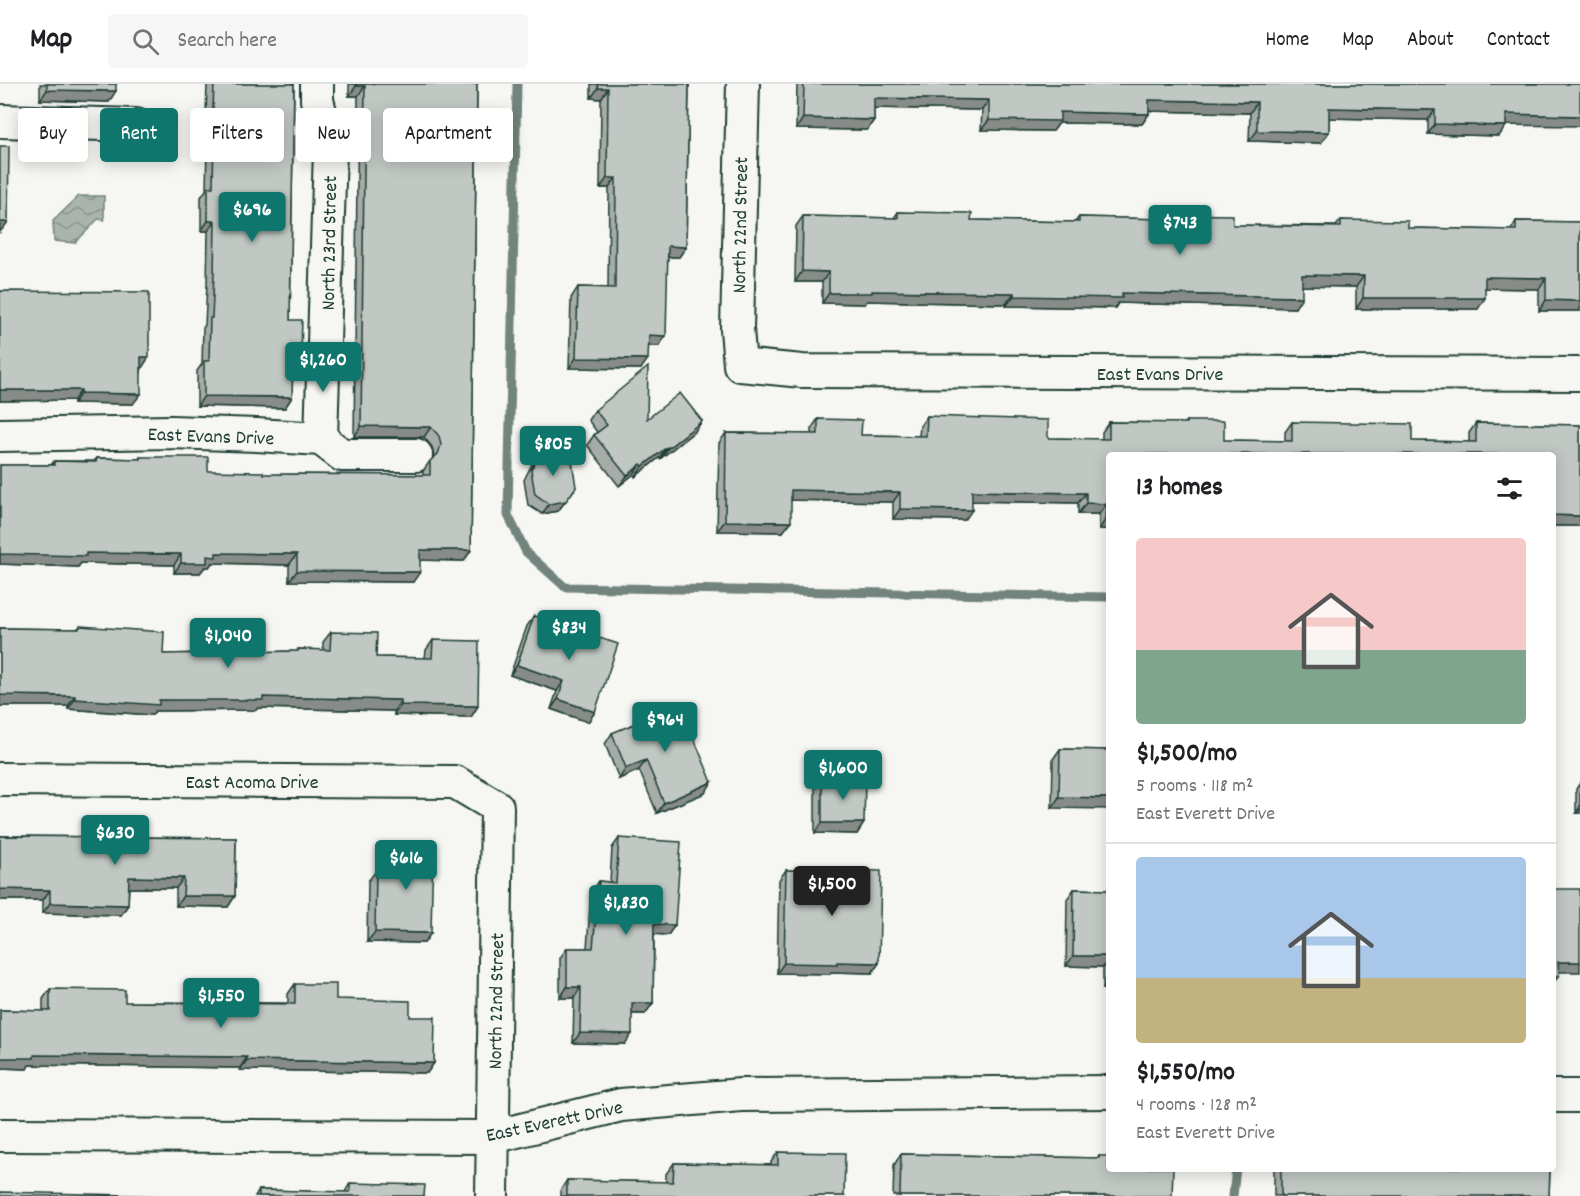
<!DOCTYPE html>
<html lang="en">
<head>
<meta charset="utf-8">
<style>
	:root { --surface:#fff; --page:#f6f6f6; --text:#202124; --muted:#757577; --line:#e0e0e0; --accent:#0f766e }
	body { margin:0; font-family:Dekko,sans-serif; background:var(--page); color:var(--text); height:100vh; display:flex; flex-direction:column; font-size:22px; white-space:nowrap }
	* { box-sizing:border-box; margin:0 }
	p { font-size:20px; color:var(--muted) }
	.icon { flex:none; width:33px; height:33px; fill:none; stroke:currentColor; stroke-width:2; stroke-linecap:round; stroke-linejoin:round }
	.map { position:relative; flex:1; overflow:hidden }
	.sheet { position:absolute; left:1106px; top:368px; width:450px; height:720px; display:flex; flex-direction:column; background:var(--surface); border-radius:6px; box-shadow:0 3px 15px #0003 }
	.sheet>* { flex:none }
	.hud { position:absolute; left:18px; top:24px; width:570px; height:54px; display:flex; gap:12px }
	.price { position:absolute; translate:-50% -51px; padding:0 14px; border-radius:6px; background:var(--accent); color:#fff; font-size:20px; line-height:39px; filter:drop-shadow(0 2px 3px #0008) }
	.price::after { content:''; position:absolute; left:50%; top:36px; width:18px; height:14px; margin-left:-9px; background:inherit; clip-path:polygon(0 0,100% 0,50% 100%) }
	.price.on { background:#222; color:#fff }
	ul { padding:0; list-style:none }
	li { display:grid; align-content:center; gap:12px; height:318px; padding:0 30px }
	li+li { border-top:2px solid var(--line) }
	li span { display:grid; place-items:center; height:186px; border-radius:6px; color:#555 }
	li>.icon { margin-inline-start:auto }
	span .icon { width:108px; height:108px; fill:#fffc; stroke-width:1 }
	li b { font-size:26px }
	h2 { display:flex; justify-content:space-between; align-items:center; height:72px; padding:0 30px; font-size:26px }
	.chip { padding:0 21px; border-radius:6px; background:var(--surface); box-shadow:0 3px 15px #0003; font-size:21px; line-height:54px }
	.chip.on { background:var(--accent); color:#fff }
	header { display:flex; align-items:center; gap:36px; box-sizing:border-box; height:84px; padding:0 30px; background:var(--surface); border-bottom:2px solid var(--line) }
	header strong { font-size:28px }
	nav { display:flex; gap:33px; margin-inline-start:auto; font-size:21px }
	.search { width:420px; height:54px; background:var(--page); display:flex; align-items:center; gap:15px; box-sizing:border-box; padding:0 21px; border-radius:6px; color:var(--muted); font-size:22px }
	.map>svg:first-child { display:block }
</style>
</head>
<body>
<header>
<strong>Map</strong>
<div class="search"><svg class="icon" aria-label="search" viewBox="0 0 24 24"><circle cx="10" cy="10" r="6"/><path d="M15 15l6 6"/></svg>Search here</div>
<nav><a>Home</a><a>Map</a><a>About</a><a>Contact</a></nav>
</header>
<div class="map">
<svg width="1580" height="1112" viewBox="0 0 1580 1112">
	<defs>
		<pattern id="water-waves" width="16" height="10" patternUnits="userSpaceOnUse" patternTransform="scale(1.5)"><rect width="16" height="10" fill="#aab3ae"/><path d="M0 5q4-4 8 0t8 0" fill="none" stroke="#8a938e"/></pattern>
	</defs>
	<rect width="100%" height="100%" fill="#f6f6f2"/>
	<filter id="ink" filterUnits="userSpaceOnUse"><feTurbulence type="fractalNoise" baseFrequency=".0167" numOctaves="2"/><feDisplacementMap in="SourceGraphic" scale="12" xChannelSelector="R" yChannelSelector="G"/><feConvolveMatrix kernelMatrix="1 2 1 2 8 2 1 2 1" color-interpolation-filters="sRGB"/></filter>
	<g filter="url(#ink)">
		<polygon fill="url(#water-waves)" stroke="#72847d" stroke-width="1.5" points="79,112 104,112 104,136 98,135 75,159 54,157 53,137"/>
		<g fill="none" stroke-linecap="round" stroke-linejoin="round">
			<g stroke="#72847d" stroke-width="9">
				<polyline points="517,0 508,431 526,468 565,503 1108,513"/>
				<polyline points="1233,1112 1236,1084"/>
			</g>
			<defs>
				<g id="street">
					<polyline points="317,0 317,16 330,66 321,355"/>
					<polyline points="743,0 737,245 740,281 802,287 1580,290"/>
					<polyline points="0,37 136,41"/>
					<polyline points="0,351 171,348 257,351 321,355 342,371 416,371"/>
					<polyline points="0,695 455,698 497,723 492,1112"/>
					<polyline points="1552,1012 1580,1012"/>
					<polyline points="0,1051 493,1053 621,1021 741,1011 1108,1008"/>
				</g>
			</defs>
			<use href="#street" stroke="#1f3d34" stroke-width="36"/>
			<use href="#street" stroke="#f6f6f2" stroke-width="32"/>
		</g>
		<g fill="#a6aca8" stroke="#1f3d34" stroke-width="1.5">
			<polygon points="40,0 116,0 109,18 40,16"/>
			<polygon points="207,0 294,0 290,236 294,279 293,279 292,313 285,324 197,322 197,287 202,280 203,244 205,241 207,200 208,147 201,147 201,113 206,106 207,61 205,61"/>
			<polygon points="349,0 477,0 471,466 464,477 420,476 413,498 289,497 289,481 212,479 209,483 205,483 200,489 174,489 174,481 81,479 78,483 0,480 0,381 51,381 54,377 94,377 97,374 139,375 140,373 208,387 263,390 423,391 423,387 430,377 433,375 434,372 432,363 424,353 354,353 358,12 349,12"/>
			<polygon points="591,0 689,0 686,163 679,173 668,173 659,262 649,262 641,285 569,284 571,214 578,203 608,204 609,104 600,104 601,15 591,14"/>
			<polygon points="797,0 1580,0 1506,41 1499,52 1428,50 1428,36 1329,34 1329,48 1321,59 1249,57 1250,29 1149,27 1149,30 1142,40 1059,39 1053,47 981,46 982,26 874,24 874,36 867,46 796,45"/>
			<polygon points="898,128 971,136 1075,138 1079,133 1159,135 1162,130 1233,141 1336,142 1341,136 1408,144 1511,146 1516,137 1580,138 1580,227 1539,227 1539,205 1485,204 1478,225 1356,225 1356,203 1302,202 1295,224 1118,219 1115,224 1006,222 1006,220 867,217 865,220 822,219 822,198 795,198 796,142 803,132 894,134"/>
			<polygon points="0,207 142,284 133,320 74,319 74,316 0,317"/>
			<polygon points="595,326 647,335 702,337 695,347 660,375 660,373 635,393 634,390 619,402 587,361 594,351 597,348 588,336"/>
			<polygon points="927,332 1048,354 1102,355 1102,348 1109,338 1184,339 1186,337 1224,356 1285,357 1285,348 1292,338 1412,357 1469,358 1469,349 1476,339 1580,341 1580,442 1552,442 1552,370 1108,370 1108,445 1099,445 1099,430 1078,430 1078,419 972,417 965,436 893,435 893,418 791,416 783,448 717,447 719,359 726,349 811,350 811,345 818,335 861,351 919,352 920,342"/>
			<polygon points="540,370 576,403 558,427 542,430 528,421 524,396 532,380"/>
			<polygon points="534,532 595,628 588,638 551,625 557,607 510,591 527,542"/>
			<polygon points="216,541 248,568 297,567 298,565 323,566 323,558 331,548 376,573 425,574 426,566 433,556 478,622 471,633 394,631 394,627 258,624 256,626 155,627 152,631 68,625 68,622 0,622 0,544 77,545 80,542 163,570 209,569 209,552"/>
			<polygon points="612,649 705,709 657,729 639,686 619,695 605,660"/>
			<polygon points="1060,665 1108,666 1052,724 1053,675"/>
			<polygon points="822,695 864,739 857,750 815,749 815,705"/>
			<polygon points="1580,699 1580,729 1576,729 1576,705"/>
			<polygon points="0,752 236,754 235,812 228,823 176,822 176,804 129,804 128,821 121,831 43,829 43,816 0,816"/>
			<polygon points="619,754 675,841 668,851 654,850 653,919 645,930 632,930 625,960 573,959 574,914 560,914 560,874 567,864 587,864 591,808 599,797 610,798 612,764"/>
			<polygon points="393,760 431,849 424,859 367,858 368,797 376,787 385,787 386,770"/>
			<polygon points="786,786 879,879 872,889 831,888 830,890 777,889 779,796"/>
			<polygon points="1074,805 1108,806 1108,905 1103,905 1103,883 1066,882 1067,815"/>
			<polygon points="295,900 336,915 410,933 434,979 427,989 240,986 240,984 29,981 27,985 0,984 0,926 43,927 43,915 50,905 125,918 288,919 288,910"/>
			<polygon points="778,1068 844,1112 560,1112 560,1107 567,1096 666,1098 666,1090 674,1079 771,1081 771,1078"/>
			<polygon points="901,1070 1097,1074 1099,1072 1172,1112 893,1112 894,1081"/>
			<polygon points="1274,1084 1550,1084 1549,1112 1274,1112"/>
			<polygon points="350,1099 424,1112 255,1112 259,1106 345,1108"/>
		</g>
		<g fill="#878c88" stroke="#1f3d34" stroke-width="1.5">
			<polygon points="356,2 365,2 358,12 349,12"/>
			<polygon points="598,4 608,4 601,15 591,14"/>
			<polygon points="47,6 116,7 109,18 40,16"/>
			<polygon points="874,14 989,16 982,26 867,24"/>
			<polygon points="1149,16 1257,18 1250,29 1142,27"/>
			<polygon points="1329,24 1435,26 1428,36 1322,34"/>
			<polygon points="1060,28 1149,30 1142,40 1059,39 1053,47 981,46 989,36"/>
			<polygon points="1506,30 1580,32 1580,42 1499,41"/>
			<polygon points="803,34 874,36 867,46 796,45"/>
			<polygon points="1435,40 1506,42 1499,52 1428,50"/>
			<polygon points="1257,47 1329,48 1321,59 1249,57"/>
			<polygon points="212,50 214,50 207,61 205,61"/>
			<polygon points="607,94 616,94 609,104 600,104"/>
			<polygon points="208,137 215,137 208,147 201,147"/>
			<polygon points="0,138 8,138 0,148"/>
			<polygon points="668,162 686,163 679,173 661,173"/>
			<polygon points="802,187 829,188 822,198 795,198"/>
			<polygon points="1302,191 1364,192 1356,203 1295,202"/>
			<polygon points="1485,193 1546,194 1539,205 1478,204"/>
			<polygon points="872,207 1014,209 1006,220 867,217 865,220 822,219 829,209"/>
			<polygon points="1122,209 1302,213 1295,224 1118,219 1115,224 1006,222 1014,212"/>
			<polygon points="1363,214 1485,214 1478,225 1356,225"/>
			<polygon points="1546,216 1580,217 1580,227 1539,227"/>
			<polygon points="649,251 666,252 659,262 642,261"/>
			<polygon points="293,269 301,269 294,279 286,279"/>
			<polygon points="141,273 149,273 142,284 134,284"/>
			<polygon points="576,274 648,275 641,285 569,284"/>
			<polygon points="0,306 81,306 74,316 0,317"/>
			<polygon points="81,309 141,310 133,320 74,319"/>
			<polygon points="204,312 292,313 285,324 197,322"/>
			<polygon points="702,337 695,347 660,375 668,364"/>
			<polygon points="361,342 431,343 424,353 354,353"/>
			<polygon points="667,363 660,373 635,393 643,382"/>
			<polygon points="641,380 634,390 619,402 627,392"/>
			<polygon points="576,403 558,427 542,430 549,420"/>
			<polygon points="791,406 900,408 893,418 784,416"/>
			<polygon points="972,407 1086,409 1078,419 965,417"/>
			<polygon points="1086,419 1107,420 1099,430 1078,430"/>
			<polygon points="900,425 972,426 965,436 893,435"/>
			<polygon points="1552,431 1580,432 1580,442 1552,442"/>
			<polygon points="1106,435 1108,435 1108,445 1099,445"/>
			<polygon points="725,437 791,438 783,448 717,447"/>
			<polygon points="420,466 471,466 464,477 413,476"/>
			<polygon points="86,469 181,470 174,481 81,479 78,483 0,480 0,470"/>
			<polygon points="216,469 297,470 289,481 212,479 209,483 205,483 200,489 174,489 181,479"/>
			<polygon points="297,487 420,488 413,498 289,497"/>
			<polygon points="517,581 564,597 557,607 510,591"/>
			<polygon points="0,611 75,612 68,622 0,622"/>
			<polygon points="263,613 401,616 394,627 258,624 256,626 155,627 152,631 68,625 75,615 159,616"/>
			<polygon points="558,615 595,628 588,638 551,625"/>
			<polygon points="401,621 478,622 471,633 394,631"/>
			<polygon points="646,676 639,686 619,695 626,684"/>
			<polygon points="712,698 705,709 657,729 664,719"/>
			<polygon points="1059,713 1108,714 1108,725 1052,724"/>
			<polygon points="1580,723 1580,729 1576,729"/>
			<polygon points="822,739 864,739 857,750 815,749"/>
			<polygon points="129,793 184,794 176,804 122,804"/>
			<polygon points="0,805 50,806 43,816 0,816"/>
			<polygon points="183,812 235,812 228,823 176,822"/>
			<polygon points="50,819 128,821 121,831 43,829"/>
			<polygon points="654,840 675,841 668,851 647,850"/>
			<polygon points="375,848 431,849 424,859 367,858"/>
			<polygon points="1073,872 1108,872 1108,875 1103,883 1066,882"/>
			<polygon points="837,878 879,879 872,889 831,888 830,890 777,889 784,879"/>
			<polygon points="1558,878 1580,878 1580,888 1552,888"/>
			<polygon points="1552,892 1559,892 1552,900"/>
			<polygon points="1108,897 1108,905 1103,905"/>
			<polygon points="567,903 581,903 574,914 560,914"/>
			<polygon points="632,919 653,919 645,930 625,929"/>
			<polygon points="580,949 632,950 625,960 573,959"/>
			<polygon points="34,971 247,973 240,984 29,981 27,985 0,984 0,974"/>
			<polygon points="247,976 434,979 427,989 240,986"/>
		</g>
		<g fill="#c1c8c3" stroke="#1f3d34" stroke-width="1.5">
			<polygon points="47,0 116,0 116,7 47,6"/>
			<polygon points="214,0 294,0 290,236 302,236 301,269 293,269 292,313 204,312 204,277 209,277 210,234 212,234 214,190 215,137 208,137 208,103 213,103 214,50 212,50"/>
			<polygon points="356,0 477,0 471,466 420,466 420,488 297,487 297,470 216,469 216,473 207,472 207,479 181,479 181,470 86,469 86,472 0,470 0,381 54,381 54,377 96,378 97,374 140,375 140,373 208,373 208,387 263,388 263,390 430,391 430,377 438,370 441,361 439,352 431,343 361,342 365,2 356,2"/>
			<polygon points="598,0 689,0 686,163 668,162 666,252 649,251 648,275 576,274 578,203 615,204 616,94 607,94 608,4 598,4"/>
			<polygon points="804,0 1580,0 1580,32 1506,30 1506,42 1435,40 1435,26 1329,24 1329,48 1257,47 1257,18 1149,16 1149,30 1060,28 1060,37 989,36 989,16 874,14 874,36 803,34"/>
			<polygon points="0,62 9,62 8,138 0,138"/>
			<polygon points="898,128 972,129 971,136 1079,138 1079,133 1162,135 1162,130 1233,131 1233,141 1341,143 1341,136 1408,137 1408,144 1516,146 1516,137 1580,138 1580,217 1546,216 1546,194 1485,193 1485,214 1363,214 1364,192 1302,191 1302,213 1122,209 1122,214 1014,212 1014,209 872,207 872,209 829,209 829,188 802,187 803,132 898,134"/>
			<polygon points="0,207 149,208 149,273 141,273 141,310 81,309 81,306 0,306"/>
			<polygon points="648,283 647,335 680,309 702,337 668,364 667,363 643,382 641,380 627,392 594,351 607,341 595,326"/>
			<polygon points="927,332 1048,336 1048,354 1109,355 1109,338 1186,339 1186,337 1224,337 1224,356 1292,357 1292,338 1412,340 1412,357 1476,358 1476,339 1580,341 1580,432 1552,431 1552,370 1108,370 1108,435 1106,435 1107,420 1086,419 1086,409 972,407 972,426 900,425 900,408 791,406 791,438 725,437 726,349 818,350 818,335 862,336 861,351 926,352"/>
			<polygon points="558,367 572,377 576,403 566,417 549,420 535,410 531,386 540,370"/>
			<polygon points="534,532 618,560 595,628 558,615 564,597 517,581"/>
			<polygon points="216,541 248,541 248,568 298,567 298,565 330,566 331,548 377,549 376,573 432,574 433,556 479,557 478,622 401,621 401,616 263,613 263,616 159,616 159,621 75,615 75,612 0,611 0,544 79,545 80,542 164,548 163,570 216,569"/>
			<polygon points="680,621 712,698 664,719 646,676 626,684 612,649"/>
			<polygon points="1060,665 1108,666 1108,714 1059,713"/>
			<polygon points="822,695 865,696 864,739 822,739"/>
			<polygon points="0,752 236,754 235,812 183,812 184,794 129,793 128,821 50,819 50,806 0,805"/>
			<polygon points="619,754 681,758 675,841 654,840 653,919 632,919 632,950 580,949 581,903 567,903 567,864 593,864 599,797 616,799"/>
			<polygon points="393,760 433,761 431,849 375,848 376,787 392,787"/>
			<polygon points="786,786 881,787 879,879 837,878 837,880 784,879"/>
			<polygon points="1074,805 1108,806 1108,872 1073,872"/>
			<polygon points="1552,805 1580,805 1580,878 1558,878 1559,892 1552,892"/>
			<polygon points="295,900 336,900 336,915 410,917 410,933 435,933 434,979 247,976 247,973 34,971 34,974 0,974 0,926 50,927 50,905 125,906 125,918 295,920"/>
			<polygon points="778,1068 845,1069 844,1112 567,1112 567,1096 673,1098 674,1079 778,1081"/>
			<polygon points="901,1070 1099,1074 1099,1072 1108,1072 1108,1084 1173,1084 1172,1112 900,1112"/>
			<polygon points="1281,1084 1550,1084 1549,1112 1281,1112"/>
			<polygon points="350,1099 425,1101 424,1112 259,1112 259,1106 350,1108"/>
			<polygon points="0,1108 171,1112 0,1112"/>
		</g>
	</g>
	<g text-anchor="middle" stroke-width="5" stroke-linejoin="round" paint-order="stroke">
		<g font-size="20" fill="#1f3d34" stroke="#f6f6f2">
			<text transform="translate(739 141) rotate(-89)" y="7">North 22nd Street</text>
			<text transform="translate(328 159) rotate(-89)" y="7">North 23rd Street</text>
			<text x="1160" y="296">East Evans Drive</text>
			<text transform="translate(211 351) rotate(2)" y="7">East Evans Drive</text>
			<text x="252" y="704">East Acoma Drive</text>
			<text transform="translate(495 917) rotate(-89)" y="7">North 22nd Street</text>
			<text transform="translate(554 1036) rotate(-12)" y="7">East Everett Drive</text>
		</g>
	</g>
</svg>
<b class="price" style="left:252px;top:159px">$696</b>
<b class="price" style="left:1180px;top:172px">$743</b>
<b class="price" style="left:323px;top:309px">$1,260</b>
<b class="price" style="left:553px;top:393px">$805</b>
<b class="price" style="left:569px;top:577px">$834</b>
<b class="price" style="left:228px;top:585px">$1,040</b>
<b class="price" style="left:665px;top:669px">$964</b>
<b class="price" style="left:843px;top:717px">$1,600</b>
<b class="price" style="left:115px;top:782px">$630</b>
<b class="price" style="left:406px;top:807px">$616</b>
<b class="price on" style="left:832px;top:833px">$1,500</b>
<b class="price" style="left:626px;top:852px">$1,830</b>
<b class="price" style="left:221px;top:945px">$1,550</b>
<div class="hud">
<a class="chip">Buy</a>
<a class="chip on">Rent</a>
<a class="chip">Filters</a>
<a class="chip">New</a>
<a class="chip">Apartment</a>
</div>
<section class="sheet">
<h2>13 homes<svg class="icon" aria-label="filters" viewBox="0 0 24 24"><path d="M4 7h16M4 17h16"/><circle cx="9" cy="7" r="2"/><circle cx="15" cy="17" r="2"/></svg></h2>
<ul>
<li><span style="background:linear-gradient(#f6c9c9 60%,#7fa58c 0)"><svg class="icon" aria-label="home" viewBox="0 0 24 24"><path d="M3 11l9-7 9 7M6 9v11h12V9"/></svg></span><div><b>$1,500/mo</b><p>5 rooms · 118 m²</p><p>East Everett Drive</p></div></li>
<li><span style="background:linear-gradient(#a9c7e8 65%,#c2b280 0)"><svg class="icon" aria-label="home" viewBox="0 0 24 24"><path d="M3 11l9-7 9 7M6 9v11h12V9"/></svg></span><div><b>$1,550/mo</b><p>4 rooms · 128 m²</p><p>East Everett Drive</p></div></li>
</ul>
</section>
</div>
</body>
</html>
